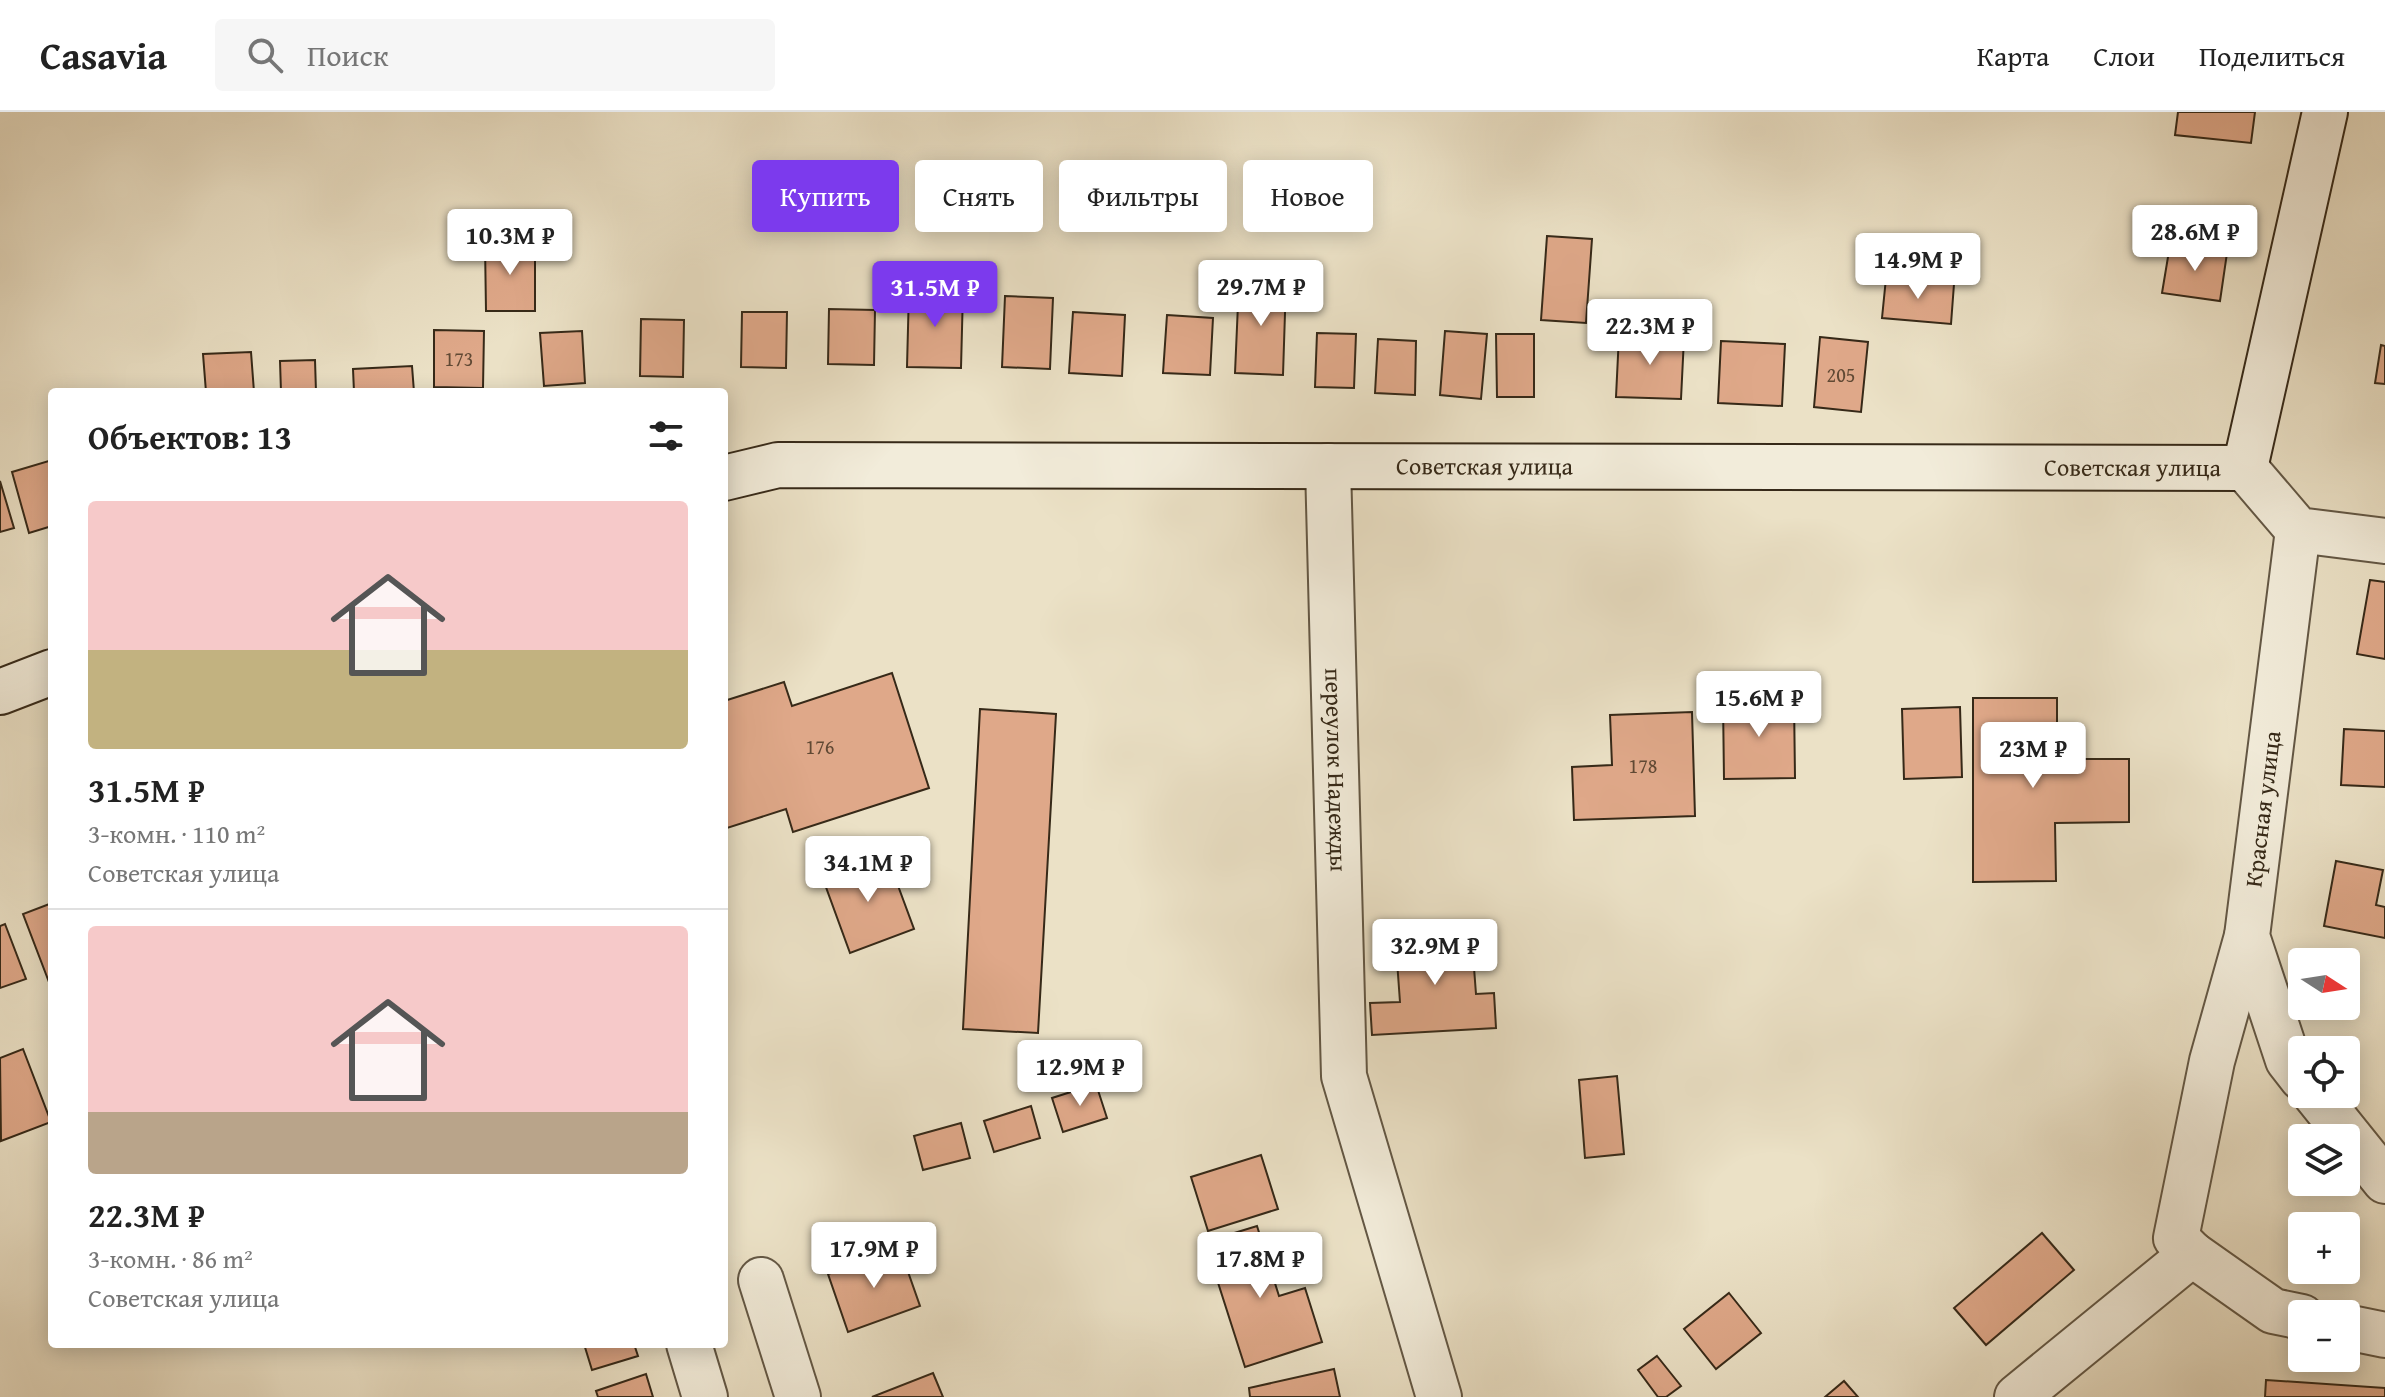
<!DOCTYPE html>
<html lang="ru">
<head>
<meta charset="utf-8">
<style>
	:root { --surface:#fff; --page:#f6f6f6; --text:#222; --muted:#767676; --line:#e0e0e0; --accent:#7c3aed }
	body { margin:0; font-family:"Gentium Book Plus",serif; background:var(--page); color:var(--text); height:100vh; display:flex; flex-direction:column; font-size:30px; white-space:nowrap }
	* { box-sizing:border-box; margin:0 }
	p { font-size:26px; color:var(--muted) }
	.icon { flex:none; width:44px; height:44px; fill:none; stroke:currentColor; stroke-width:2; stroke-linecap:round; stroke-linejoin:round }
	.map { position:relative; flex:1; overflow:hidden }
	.panel { position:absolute; left:48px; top:276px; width:680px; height:960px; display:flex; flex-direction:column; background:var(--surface); border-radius:8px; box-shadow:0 4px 20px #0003 }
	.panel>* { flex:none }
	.top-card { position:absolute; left:752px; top:48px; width:760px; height:72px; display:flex; gap:16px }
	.needle { width:52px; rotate:102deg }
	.fabs { position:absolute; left:2288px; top:836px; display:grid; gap:16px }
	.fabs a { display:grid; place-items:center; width:72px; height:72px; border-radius:8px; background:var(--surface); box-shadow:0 4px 20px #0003; font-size:40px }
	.price { position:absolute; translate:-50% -68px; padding:0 18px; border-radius:8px; background:#fff; color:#222; font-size:26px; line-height:52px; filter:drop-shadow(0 2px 4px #0008) }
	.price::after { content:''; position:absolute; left:50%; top:48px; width:24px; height:18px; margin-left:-12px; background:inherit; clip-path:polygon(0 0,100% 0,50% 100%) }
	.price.on { background:var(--accent); color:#fff }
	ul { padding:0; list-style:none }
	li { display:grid; align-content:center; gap:16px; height:424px; padding:0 40px }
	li+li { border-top:2px solid var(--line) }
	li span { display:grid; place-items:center; height:248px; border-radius:8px; color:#555 }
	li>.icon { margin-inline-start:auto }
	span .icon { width:144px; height:144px; fill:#fffc; stroke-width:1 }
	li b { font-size:34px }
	h2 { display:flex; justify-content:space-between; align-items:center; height:96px; padding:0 40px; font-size:34px }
	.pill { padding:0 28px; border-radius:8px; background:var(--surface); box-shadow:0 4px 20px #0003; font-size:28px; line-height:72px }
	.pill.on { background:var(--accent); color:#fff }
	header { display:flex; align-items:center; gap:48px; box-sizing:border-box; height:112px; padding:0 40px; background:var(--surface); border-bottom:2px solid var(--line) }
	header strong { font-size:38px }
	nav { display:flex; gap:44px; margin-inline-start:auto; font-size:28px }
	.search { width:560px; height:72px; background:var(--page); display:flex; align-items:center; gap:20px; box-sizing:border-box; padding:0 28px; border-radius:8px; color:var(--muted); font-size:30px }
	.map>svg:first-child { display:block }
</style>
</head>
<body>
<header>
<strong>Casavia</strong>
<div class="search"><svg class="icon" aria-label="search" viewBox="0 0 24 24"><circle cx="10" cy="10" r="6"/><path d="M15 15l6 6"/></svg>Поиск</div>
<nav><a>Карта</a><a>Слои</a><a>Поделиться</a></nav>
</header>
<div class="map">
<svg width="2385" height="1285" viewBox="0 0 2385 1285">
	<rect width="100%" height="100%" fill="#ebe1c6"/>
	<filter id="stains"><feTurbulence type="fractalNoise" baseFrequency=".0025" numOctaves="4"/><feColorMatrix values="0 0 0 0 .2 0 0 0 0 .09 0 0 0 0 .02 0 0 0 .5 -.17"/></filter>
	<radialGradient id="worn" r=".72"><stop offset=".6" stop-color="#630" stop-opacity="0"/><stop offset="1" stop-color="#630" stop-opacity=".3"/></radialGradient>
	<g fill="#dfa889" stroke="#362918" stroke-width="2">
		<polygon points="2178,0 2255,0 2251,31 2175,23"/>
		<polygon points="1547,124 1592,127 1586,211 1541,208"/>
		<polygon points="485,132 535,132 535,199 486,199"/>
		<polygon points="2170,133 2227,141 2220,189 2162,181"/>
		<polygon points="1886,166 1954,172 1951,212 1882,206"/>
		<polygon points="1239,169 1286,170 1283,263 1235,261"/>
		<polygon points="909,178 963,179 961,256 907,255"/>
		<polygon points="1005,184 1053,186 1050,257 1002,255"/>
		<polygon points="829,197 875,198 874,253 828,252"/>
		<polygon points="742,200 787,200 786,256 741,255"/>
		<polygon points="1073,200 1125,203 1122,264 1069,261"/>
		<polygon points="1167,203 1213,206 1210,263 1163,261"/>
		<polygon points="641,207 684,208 683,265 640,264"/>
		<polygon points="434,218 484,219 483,276 434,275"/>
		<polygon points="582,219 585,271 544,274 540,221"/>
		<polygon points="1445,219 1487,222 1481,287 1440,283"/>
		<polygon points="1317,221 1356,222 1354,276 1315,275"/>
		<polygon points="1496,222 1534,222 1534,285 1497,285"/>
		<polygon points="1619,223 1684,226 1681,287 1616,285"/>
		<polygon points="1820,225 1868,230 1861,300 1814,295"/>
		<polygon points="1378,227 1416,229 1415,283 1375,281"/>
		<polygon points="1721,229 1785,232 1782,294 1718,291"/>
		<polygon points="2381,233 2385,234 2385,272 2375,271"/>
		<polygon points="251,240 254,280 206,280 203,242"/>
		<polygon points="315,248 316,280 281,280 280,249"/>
		<polygon points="412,254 414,280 354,280 353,257"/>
		<polygon points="52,348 52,414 29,421 12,360"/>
		<polygon points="0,369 14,416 0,420"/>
		<polygon points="2370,468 2385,470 2385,547 2357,542"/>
		<polygon points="892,561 929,676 793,720 786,697 724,717 724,589 784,570 792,594"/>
		<polygon points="1973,586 2057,586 2057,647 2129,647 2129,710 2055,711 2056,769 1973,770"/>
		<polygon points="1794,587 1795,666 1724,667 1723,589"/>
		<polygon points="1960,595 1962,665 1904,667 1902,597"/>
		<polygon points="980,597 1056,602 1038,921 963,917"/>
		<polygon points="1692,600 1695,704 1574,708 1572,655 1612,653 1610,603"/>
		<polygon points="2344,617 2385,619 2385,675 2341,673"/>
		<polygon points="887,744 914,817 850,841 823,767"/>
		<polygon points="2336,749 2383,758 2376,793 2385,795 2385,826 2324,814"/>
		<polygon points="52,791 52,878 23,802"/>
		<polygon points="5,812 26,867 0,876 0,814"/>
		<polygon points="1471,816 1476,882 1494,881 1496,916 1372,923 1370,891 1400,890 1395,821"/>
		<polygon points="23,937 51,1010 1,1029 0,946"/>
		<polygon points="1617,964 1624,1042 1585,1046 1579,968"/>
		<polygon points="1096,972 1107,1006 1063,1020 1052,986"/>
		<polygon points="1031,994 1040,1026 994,1040 984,1009"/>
		<polygon points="961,1011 970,1046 923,1058 914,1024"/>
		<polygon points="1261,1043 1278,1097 1208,1119 1191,1065"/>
		<polygon points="1257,1114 1279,1184 1305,1176 1322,1230 1245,1255 1205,1130"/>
		<polygon points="2042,1121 2074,1158 1986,1233 1954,1196"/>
		<polygon points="900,1137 920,1194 848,1220 828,1162"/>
		<polygon points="1729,1181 1761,1221 1716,1257 1684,1217"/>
		<polygon points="584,1232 634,1232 638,1244 592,1258"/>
		<polygon points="1657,1244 1681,1274 1666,1285 1658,1285 1638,1258"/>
		<polygon points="1334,1257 1340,1285 1250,1285 1249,1276"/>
		<polygon points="933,1261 943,1285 872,1285"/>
		<polygon points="646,1262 653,1285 598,1285 596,1279"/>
		<polygon points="2266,1268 2385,1276 2385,1285 2265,1285"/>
		<polygon points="1844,1269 1858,1285 1825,1285"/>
	</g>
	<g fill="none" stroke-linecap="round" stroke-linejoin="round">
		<defs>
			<g id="street">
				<path id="s1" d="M1328,354L1344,964L1439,1285"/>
				<polyline points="2245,356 2298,418 2385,429"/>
				<polyline points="2298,418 2247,824 2288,948 2302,966"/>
				<polyline points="2315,982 2385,1069"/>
				<polyline points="2192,1142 2176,1126 2212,949 2247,824"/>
				<polyline points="761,1168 798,1285"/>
				<polyline points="2346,1215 2385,1223"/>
				<polyline points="689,1232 705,1285"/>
				<polyline points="2017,1285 2192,1142 2273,1199 2302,1205"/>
			</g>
			<g id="secondary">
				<path id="s2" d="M724,366L778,353L2245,356L2325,0"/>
				<polyline points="0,580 52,560"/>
			</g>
		</defs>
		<use href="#street" stroke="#635744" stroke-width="48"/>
		<use href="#secondary" stroke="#362918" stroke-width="48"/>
		<use href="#street" stroke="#f2ecda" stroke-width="44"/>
		<use href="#secondary" stroke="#f2ecda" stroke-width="44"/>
	</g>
	<g text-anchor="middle" stroke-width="6" stroke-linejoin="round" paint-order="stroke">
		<g font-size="20" fill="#604934">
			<text x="459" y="254">173</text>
			<text x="1841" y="270">205</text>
			<text x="820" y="642">176</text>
			<text x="1643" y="661">178</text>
		</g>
		<g font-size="24" fill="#362918" stroke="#f2ecda">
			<text dy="8" stroke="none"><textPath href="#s2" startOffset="762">Советская улица</textPath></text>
			<text dy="8" stroke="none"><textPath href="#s2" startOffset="1410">Советская улица</textPath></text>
			<text dy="8" stroke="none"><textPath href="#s1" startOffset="304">переулок Надежды</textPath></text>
			<text transform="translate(2263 697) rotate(-83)" y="8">Красная улица</text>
		</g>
	</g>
	<rect width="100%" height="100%" filter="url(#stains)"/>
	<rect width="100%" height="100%" fill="url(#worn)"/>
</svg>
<div class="fabs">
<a><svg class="needle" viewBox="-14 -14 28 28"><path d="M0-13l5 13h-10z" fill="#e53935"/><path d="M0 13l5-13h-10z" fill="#767676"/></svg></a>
<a><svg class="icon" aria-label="locate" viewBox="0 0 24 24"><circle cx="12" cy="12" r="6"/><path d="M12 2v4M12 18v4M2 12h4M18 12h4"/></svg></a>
<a><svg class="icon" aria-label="layers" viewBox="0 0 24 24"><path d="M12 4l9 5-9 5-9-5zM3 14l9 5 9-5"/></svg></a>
<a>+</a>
<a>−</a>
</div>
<b class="price" style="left:2195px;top:161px">28.6M ₽</b>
<b class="price" style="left:510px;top:165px">10.3M ₽</b>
<b class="price" style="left:1918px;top:189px">14.9M ₽</b>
<b class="price" style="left:1261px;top:216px">29.7M ₽</b>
<b class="price on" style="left:935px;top:217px">31.5M ₽</b>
<b class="price" style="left:1650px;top:255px">22.3M ₽</b>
<b class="price" style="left:1759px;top:627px">15.6M ₽</b>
<b class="price" style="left:2033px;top:678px">23M ₽</b>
<b class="price" style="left:868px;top:792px">34.1M ₽</b>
<b class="price" style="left:1435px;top:875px">32.9M ₽</b>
<b class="price" style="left:1080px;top:996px">12.9M ₽</b>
<b class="price" style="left:874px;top:1178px">17.9M ₽</b>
<b class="price" style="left:1260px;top:1188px">17.8M ₽</b>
<div class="top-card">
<a class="pill on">Купить</a>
<a class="pill">Снять</a>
<a class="pill">Фильтры</a>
<a class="pill">Новое</a>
</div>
<section class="panel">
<h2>Объектов: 13<svg class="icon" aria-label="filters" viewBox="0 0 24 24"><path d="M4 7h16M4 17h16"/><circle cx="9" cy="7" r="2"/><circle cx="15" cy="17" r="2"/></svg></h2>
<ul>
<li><span style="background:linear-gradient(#f6c9c9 60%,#c2b280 0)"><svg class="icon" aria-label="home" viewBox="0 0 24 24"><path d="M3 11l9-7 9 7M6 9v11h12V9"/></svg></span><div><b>31.5M ₽</b><p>3-комн. · 110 m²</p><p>Советская улица</p></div></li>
<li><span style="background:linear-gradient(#f6c9c9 75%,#b9a48a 0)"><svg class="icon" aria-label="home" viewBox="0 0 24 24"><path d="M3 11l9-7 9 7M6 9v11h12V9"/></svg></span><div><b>22.3M ₽</b><p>3-комн. · 86 m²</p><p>Советская улица</p></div></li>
</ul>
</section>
</div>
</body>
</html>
